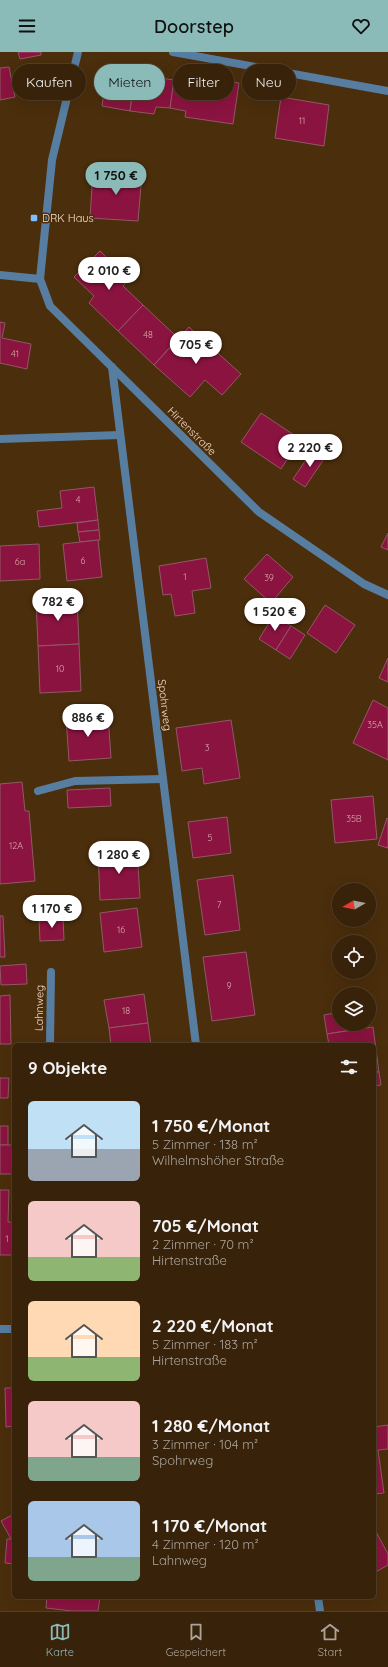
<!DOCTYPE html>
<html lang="de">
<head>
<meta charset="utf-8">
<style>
	:root { --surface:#382209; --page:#3f2a12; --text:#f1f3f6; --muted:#aba49c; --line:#523f2a; --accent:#8bbbb9 }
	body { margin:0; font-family:Quicksand,sans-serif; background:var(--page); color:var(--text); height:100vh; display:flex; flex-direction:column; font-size:15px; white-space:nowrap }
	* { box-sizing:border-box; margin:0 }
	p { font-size:13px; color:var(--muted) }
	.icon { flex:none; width:22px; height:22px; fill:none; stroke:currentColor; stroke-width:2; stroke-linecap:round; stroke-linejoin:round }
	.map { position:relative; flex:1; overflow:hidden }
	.drawer { position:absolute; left:12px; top:991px; width:364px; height:556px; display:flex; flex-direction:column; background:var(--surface); border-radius:6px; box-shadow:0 4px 16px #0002,0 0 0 1px var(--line) }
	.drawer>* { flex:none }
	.guide { position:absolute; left:12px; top:12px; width:364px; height:36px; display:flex; gap:8px }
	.needle { width:26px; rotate:261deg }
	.fabs { position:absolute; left:332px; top:831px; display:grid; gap:8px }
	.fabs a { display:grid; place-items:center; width:44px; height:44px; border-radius:50%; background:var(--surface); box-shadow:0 4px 16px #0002,0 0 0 1px var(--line); font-size:20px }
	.price { position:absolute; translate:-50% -34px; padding:0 9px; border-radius:14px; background:#fff; color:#222; font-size:13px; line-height:26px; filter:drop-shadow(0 1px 2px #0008) }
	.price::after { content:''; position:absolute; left:50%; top:24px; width:12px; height:9px; margin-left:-6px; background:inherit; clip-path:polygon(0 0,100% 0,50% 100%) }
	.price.selected { background:var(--accent); color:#111 }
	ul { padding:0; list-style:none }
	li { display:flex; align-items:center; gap:12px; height:100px; padding:0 16px }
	li span { display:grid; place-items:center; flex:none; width:112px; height:80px; border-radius:6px; color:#555 }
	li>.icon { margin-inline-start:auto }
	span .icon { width:48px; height:48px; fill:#fffc; stroke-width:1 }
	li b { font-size:17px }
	h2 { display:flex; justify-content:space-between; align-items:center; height:48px; padding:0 16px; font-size:17px }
	.chip { padding:0 14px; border-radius:18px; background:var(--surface); box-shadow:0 4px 16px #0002,0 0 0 1px var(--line); font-size:14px; line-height:36px }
	.chip.selected { background:var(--accent); color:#111 }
	header { display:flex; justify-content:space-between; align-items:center; height:52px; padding:0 16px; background:var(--accent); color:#111; font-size:18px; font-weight:600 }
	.menu { display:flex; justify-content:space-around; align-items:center; height:56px; border-top:1px solid var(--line); background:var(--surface); font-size:11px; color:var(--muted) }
	.menu a { display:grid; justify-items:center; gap:2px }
	.menu .selected { color:var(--accent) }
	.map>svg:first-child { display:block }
</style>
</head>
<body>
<header><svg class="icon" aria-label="menu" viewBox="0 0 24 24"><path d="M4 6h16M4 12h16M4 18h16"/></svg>Doorstep<svg class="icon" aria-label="heart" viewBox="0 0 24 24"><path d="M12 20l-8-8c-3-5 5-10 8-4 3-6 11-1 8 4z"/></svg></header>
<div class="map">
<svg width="388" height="1559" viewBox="0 0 388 1559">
	<rect width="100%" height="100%" fill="#4b2e0c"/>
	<g fill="#8b1340" stroke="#925865">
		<polygon points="18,0 41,0 41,3 20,7"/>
		<polygon points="108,12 136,16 130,59 102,54"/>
		<polygon points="9,15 15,45 0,48 0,16"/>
		<polygon points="136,16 160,20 160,26 174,28 170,56 156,55 154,62 130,59"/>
		<polygon points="192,23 239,31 233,72 185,65 186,59 170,56 174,28 191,31"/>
		<polygon points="281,45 329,53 324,94 275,86"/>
		<polygon points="93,119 142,122 138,169 90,166"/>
		<polygon points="100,199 129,227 123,234 143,253 118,279 89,251 94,244 74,225"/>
		<polygon points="143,253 178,286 154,313 118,279"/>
		<polygon points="0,270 5,271 2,286 31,292 27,317 0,311"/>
		<polygon points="189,275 241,322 222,343 205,328 190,345 154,313"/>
		<polygon points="261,361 300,387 281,417 241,390"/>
		<polygon points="314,396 326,404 305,435 293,427"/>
		<polygon points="94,435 98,468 39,475 37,459 62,456 60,439"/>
		<polygon points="98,468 99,478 78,480 77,471"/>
		<polygon points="99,478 100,488 80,490 78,480"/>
		<polygon points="388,481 388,498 381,495"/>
		<polygon points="98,488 102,525 67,529 63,492"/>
		<polygon points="39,492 40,527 0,529 0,494"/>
		<polygon points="267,502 293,525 271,551 244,527"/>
		<polygon points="206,506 211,536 192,539 195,561 175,564 171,542 163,543 159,514"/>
		<polygon points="77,546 79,592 38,594 36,548"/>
		<polygon points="325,553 355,573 336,601 307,581"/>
		<polygon points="274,563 291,574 276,598 259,587"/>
		<polygon points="291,574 305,583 290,607 276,598"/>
		<polygon points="79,592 81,639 40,641 38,594"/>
		<polygon points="388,606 388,630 379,626"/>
		<polygon points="373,648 388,656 388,708 353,691"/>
		<polygon points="108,663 111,706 69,709 66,665"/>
		<polygon points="231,668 240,726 204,732 202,716 182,719 176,676"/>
		<polygon points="22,730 25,759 29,759 35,829 0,832 0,732"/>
		<polygon points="110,736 111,754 68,756 67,738"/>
		<polygon points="373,744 377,787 335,791 331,748"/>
		<polygon points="227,765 231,801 193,806 188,770"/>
		<polygon points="387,766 388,767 388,796 378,793"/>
		<polygon points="137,797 140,846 100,848 98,799"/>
		<polygon points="233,823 240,878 205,883 197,828"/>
		<polygon points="137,856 142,895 104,900 100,861"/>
		<polygon points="0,864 3,864 5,905 0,905"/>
		<polygon points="63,865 64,888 40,889 39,866"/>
		<polygon points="246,900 255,963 212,969 203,905"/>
		<polygon points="26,912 27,932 1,933 0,914"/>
		<polygon points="144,942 148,971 109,976 104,948"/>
		<polygon points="10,943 11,992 0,992 0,944"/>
		<polygon points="339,960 339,972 356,972 357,977 327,982 324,963"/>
		<polygon points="148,971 151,993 111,993 109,976"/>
		<polygon points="373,975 379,1020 374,1020 374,993 329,993 327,982"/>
		<polygon points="374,1020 379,1020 381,1033 374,1034"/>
		<polygon points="0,1026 9,1026 8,1046 0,1046"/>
		<rect x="0" y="1074" width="8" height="19"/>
		<rect x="0" y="1093" width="14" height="29"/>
		<polygon points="0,1138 9,1138 8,1170 14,1170 14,1203 0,1203"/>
		<polygon points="5,1336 14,1336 14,1374 6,1375"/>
		<polygon points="388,1373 388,1397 378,1398 384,1441 374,1442 374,1375"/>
		<polygon points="14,1462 14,1512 5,1511 7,1487 11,1487 1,1469"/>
		<polygon points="374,1476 388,1502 388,1513 374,1521"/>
		<polygon points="47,1545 100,1545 98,1559 72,1559 46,1556"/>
	</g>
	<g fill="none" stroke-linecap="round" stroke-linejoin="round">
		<g stroke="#577ea1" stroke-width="8">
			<polyline points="0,387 120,383"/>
			<polyline points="38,739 75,729 163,727"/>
		</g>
		<g stroke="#577ea1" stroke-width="8">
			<polyline points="78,0 52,108 40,227 50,254 259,460 364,532 388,543"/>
			<polyline points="173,0 388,39"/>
			<polyline points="0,223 40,227"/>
			<polyline points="112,315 196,993"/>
			<polyline points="50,993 51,920"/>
			<polyline points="0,1277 14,1277"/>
			<polyline points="318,1545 320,1559"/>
		</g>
	</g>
	<rect fill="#7bbef8" stroke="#4b2e0c" stroke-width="1.5" x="30" y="162" width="8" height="8" rx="2"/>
	<g text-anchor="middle" stroke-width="3" stroke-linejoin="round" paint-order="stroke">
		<g font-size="9" fill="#daaaa5">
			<text x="302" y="72">11</text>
			<text x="148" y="286">48</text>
			<text x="15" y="305">41</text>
			<text x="78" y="451">4</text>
			<text x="83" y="512">6</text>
			<text x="20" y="513">6a</text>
			<text x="185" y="528">1</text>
			<text x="269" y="529">39</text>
			<text x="60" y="620">10</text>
			<text x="375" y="676">35A</text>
			<text x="207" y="699">3</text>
			<text x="354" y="770">35B</text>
			<text x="210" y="789">5</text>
			<text x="16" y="797">12A</text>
			<text x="219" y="856">7</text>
			<text x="121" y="881">16</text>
			<text x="229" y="937">9</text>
			<text x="126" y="962">18</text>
			<text x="7" y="1190">1</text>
		</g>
		<g font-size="11" fill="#f5ddc7" stroke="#4b2e0c" text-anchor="start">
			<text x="42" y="170">DRK Haus</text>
		</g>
		<g font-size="11" fill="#f5ddc7" stroke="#4b2e0c">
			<text transform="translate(192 379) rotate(45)" y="4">Hirtenstraße</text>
			<text transform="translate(165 653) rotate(83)" y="4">Spohrweg</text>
			<text transform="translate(39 956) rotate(-89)" y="4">Lahnweg</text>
		</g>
	</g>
</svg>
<div class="fabs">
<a><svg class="needle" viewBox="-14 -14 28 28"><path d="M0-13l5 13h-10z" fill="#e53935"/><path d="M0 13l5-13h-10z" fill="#aba49c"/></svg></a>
<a><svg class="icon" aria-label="locate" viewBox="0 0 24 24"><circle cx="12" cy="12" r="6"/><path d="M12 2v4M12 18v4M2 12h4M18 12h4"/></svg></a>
<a><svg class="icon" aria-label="layers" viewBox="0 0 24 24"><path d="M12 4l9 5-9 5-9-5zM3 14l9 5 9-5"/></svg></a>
</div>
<b class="price selected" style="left:116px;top:144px">1 750 €</b>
<b class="price" style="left:109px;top:239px">2 010 €</b>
<b class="price" style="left:196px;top:313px">705 €</b>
<b class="price" style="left:310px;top:416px">2 220 €</b>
<b class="price" style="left:58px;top:570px">782 €</b>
<b class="price" style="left:275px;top:580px">1 520 €</b>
<b class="price" style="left:88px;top:686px">886 €</b>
<b class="price" style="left:119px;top:823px">1 280 €</b>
<b class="price" style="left:52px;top:877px">1 170 €</b>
<div class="guide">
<a class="chip">Kaufen</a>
<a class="chip selected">Mieten</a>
<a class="chip">Filter</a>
<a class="chip">Neu</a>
</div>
<section class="drawer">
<h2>9 Objekte<svg class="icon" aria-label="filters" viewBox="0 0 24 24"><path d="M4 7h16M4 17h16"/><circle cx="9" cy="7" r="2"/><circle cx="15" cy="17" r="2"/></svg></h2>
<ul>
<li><span style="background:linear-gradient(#bfe0f5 60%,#9aa5b1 0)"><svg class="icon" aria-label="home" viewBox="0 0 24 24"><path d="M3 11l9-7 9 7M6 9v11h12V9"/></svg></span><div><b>1 750 €/Monat</b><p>5 Zimmer · 138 m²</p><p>Wilhelmshöher Straße</p></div></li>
<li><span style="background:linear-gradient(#f6c9c9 70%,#8fb573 0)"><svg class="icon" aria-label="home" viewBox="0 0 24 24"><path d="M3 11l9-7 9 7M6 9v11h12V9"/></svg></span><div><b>705 €/Monat</b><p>2 Zimmer · 70 m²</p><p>Hirtenstraße</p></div></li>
<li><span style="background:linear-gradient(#ffd9b3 70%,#8fb573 0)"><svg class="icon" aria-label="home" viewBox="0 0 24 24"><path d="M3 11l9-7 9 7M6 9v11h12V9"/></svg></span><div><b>2 220 €/Monat</b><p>5 Zimmer · 183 m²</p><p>Hirtenstraße</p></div></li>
<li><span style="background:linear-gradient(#f6c9c9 70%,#7fa58c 0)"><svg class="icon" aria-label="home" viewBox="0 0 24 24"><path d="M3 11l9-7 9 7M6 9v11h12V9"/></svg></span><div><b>1 280 €/Monat</b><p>3 Zimmer · 104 m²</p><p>Spohrweg</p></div></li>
<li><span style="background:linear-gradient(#a9c7e8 70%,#7fa58c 0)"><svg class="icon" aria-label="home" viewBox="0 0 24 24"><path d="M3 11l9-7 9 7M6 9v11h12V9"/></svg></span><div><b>1 170 €/Monat</b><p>4 Zimmer · 120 m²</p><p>Lahnweg</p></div></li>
</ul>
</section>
</div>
<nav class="menu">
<a class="selected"><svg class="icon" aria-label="map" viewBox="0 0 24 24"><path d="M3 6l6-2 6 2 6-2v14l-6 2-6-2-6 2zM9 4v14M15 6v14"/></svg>Karte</a>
<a><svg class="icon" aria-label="saved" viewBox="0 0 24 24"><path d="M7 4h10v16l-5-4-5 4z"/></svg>Gespeichert</a>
<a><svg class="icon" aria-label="home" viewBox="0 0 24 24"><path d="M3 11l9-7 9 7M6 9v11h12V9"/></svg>Start</a>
</nav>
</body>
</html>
